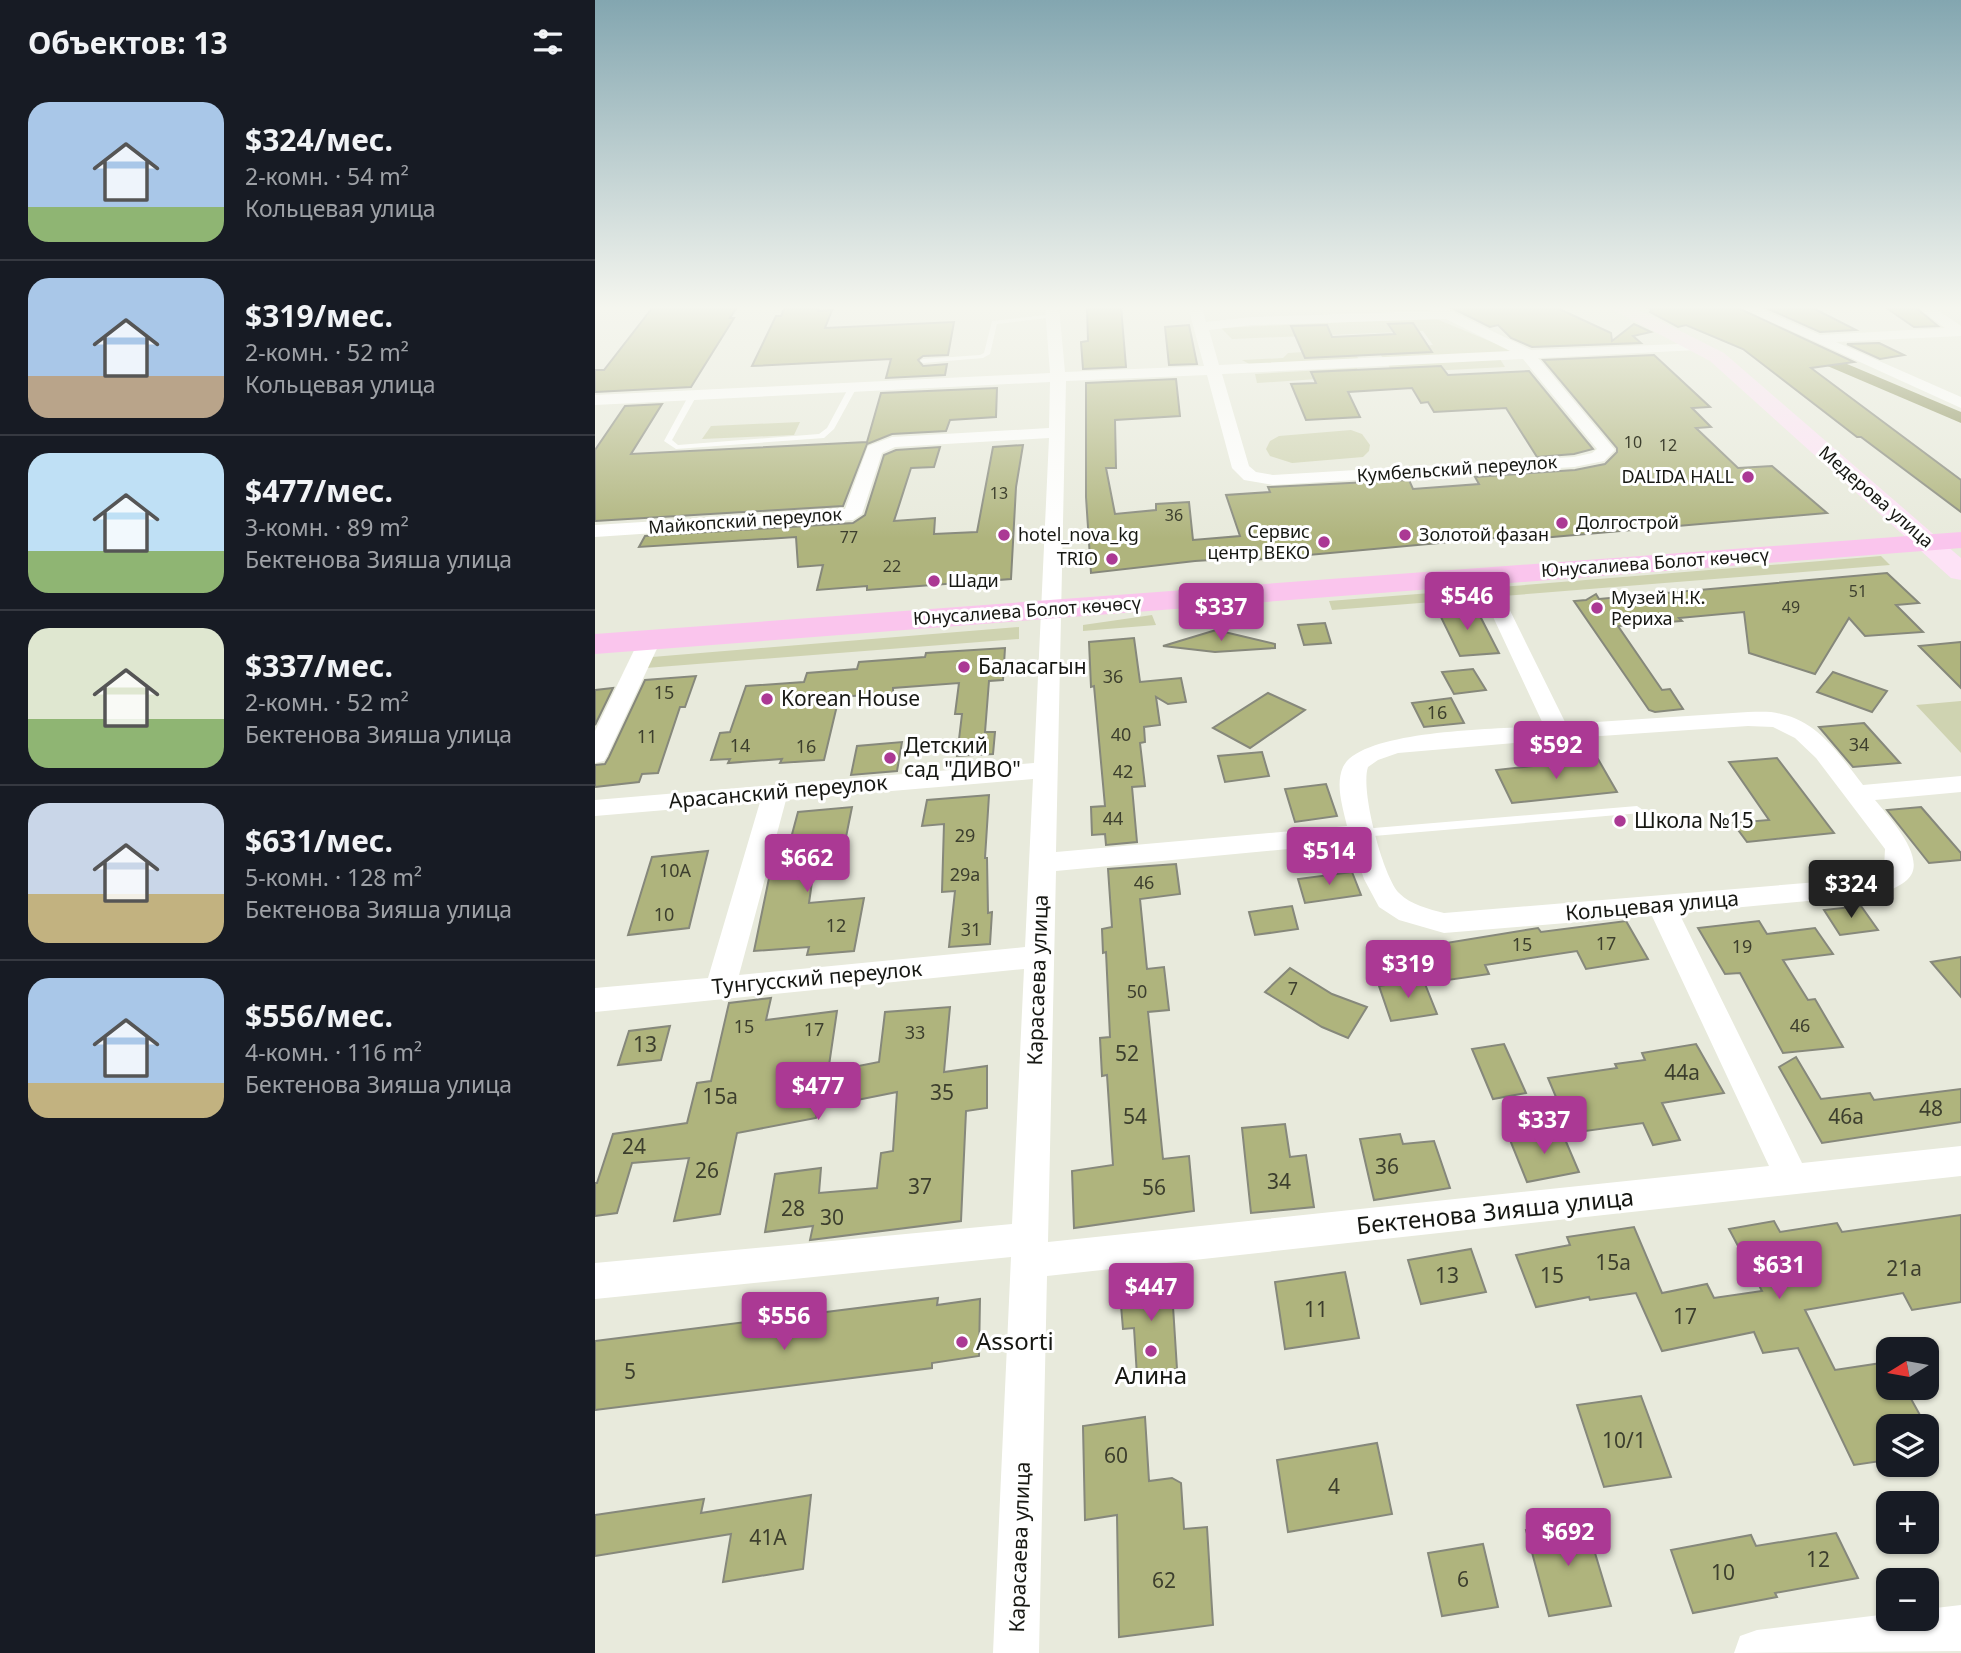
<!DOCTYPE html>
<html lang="ru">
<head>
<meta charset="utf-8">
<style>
	:root { --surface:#171b24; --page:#242831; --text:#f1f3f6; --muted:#9ea1a6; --line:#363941; --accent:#ab3994 }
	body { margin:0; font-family:"Noto Sans",sans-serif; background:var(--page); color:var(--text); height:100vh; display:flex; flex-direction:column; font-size:26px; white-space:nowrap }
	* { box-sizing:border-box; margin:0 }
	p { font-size:23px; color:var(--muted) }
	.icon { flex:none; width:38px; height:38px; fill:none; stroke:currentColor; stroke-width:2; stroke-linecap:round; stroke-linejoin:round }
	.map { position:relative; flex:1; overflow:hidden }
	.side { display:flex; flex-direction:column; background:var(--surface); width:595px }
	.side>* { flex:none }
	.needle { width:46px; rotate:259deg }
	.fabs { position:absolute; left:1281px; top:1337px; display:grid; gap:14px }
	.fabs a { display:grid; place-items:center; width:63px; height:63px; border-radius:14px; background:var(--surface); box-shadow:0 2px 5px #0004; font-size:35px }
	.price { position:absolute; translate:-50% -60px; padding:0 16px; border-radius:7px; background:var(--accent); color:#fff; font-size:23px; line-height:46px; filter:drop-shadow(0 2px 4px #0008) }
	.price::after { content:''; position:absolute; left:50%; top:42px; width:21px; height:16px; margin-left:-10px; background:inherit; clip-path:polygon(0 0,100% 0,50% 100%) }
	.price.on { background:#222; color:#fff }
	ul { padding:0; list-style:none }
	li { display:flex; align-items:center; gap:21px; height:175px; padding:0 28px }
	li+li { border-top:2px solid var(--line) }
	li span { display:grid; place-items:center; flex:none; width:196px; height:140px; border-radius:21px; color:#555 }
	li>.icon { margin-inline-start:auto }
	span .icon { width:84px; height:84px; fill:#fffc; stroke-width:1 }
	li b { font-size:30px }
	h2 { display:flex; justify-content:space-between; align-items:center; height:84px; padding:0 28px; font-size:30px }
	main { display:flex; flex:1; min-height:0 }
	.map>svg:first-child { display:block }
</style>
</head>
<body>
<main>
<section class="side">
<h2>Объектов: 13<svg class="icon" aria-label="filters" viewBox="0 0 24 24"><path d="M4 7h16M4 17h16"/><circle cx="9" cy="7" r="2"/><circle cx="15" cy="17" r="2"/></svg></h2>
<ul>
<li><span style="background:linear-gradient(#a9c7e8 75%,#8fb573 0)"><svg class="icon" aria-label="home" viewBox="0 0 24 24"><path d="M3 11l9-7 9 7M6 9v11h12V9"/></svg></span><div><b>$324/мес.</b><p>2-комн. · 54 m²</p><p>Кольцевая улица</p></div></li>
<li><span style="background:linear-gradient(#a9c7e8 70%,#b9a48a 0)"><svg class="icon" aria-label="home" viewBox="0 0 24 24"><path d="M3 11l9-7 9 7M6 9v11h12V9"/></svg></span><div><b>$319/мес.</b><p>2-комн. · 52 m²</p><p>Кольцевая улица</p></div></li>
<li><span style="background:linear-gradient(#bfe0f5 70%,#8fb573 0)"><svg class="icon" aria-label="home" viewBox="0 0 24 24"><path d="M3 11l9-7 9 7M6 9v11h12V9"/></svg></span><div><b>$477/мес.</b><p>3-комн. · 89 m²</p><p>Бектенова Зияша улица</p></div></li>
<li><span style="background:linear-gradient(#dfe7d0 65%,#8fb573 0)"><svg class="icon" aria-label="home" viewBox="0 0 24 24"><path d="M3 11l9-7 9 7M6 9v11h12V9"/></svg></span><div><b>$337/мес.</b><p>2-комн. · 52 m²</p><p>Бектенова Зияша улица</p></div></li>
<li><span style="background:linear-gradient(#c9d6e8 65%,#c2b280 0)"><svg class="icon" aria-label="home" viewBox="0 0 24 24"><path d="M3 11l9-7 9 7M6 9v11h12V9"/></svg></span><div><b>$631/мес.</b><p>5-комн. · 128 m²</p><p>Бектенова Зияша улица</p></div></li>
<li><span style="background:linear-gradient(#a9c7e8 75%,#c2b280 0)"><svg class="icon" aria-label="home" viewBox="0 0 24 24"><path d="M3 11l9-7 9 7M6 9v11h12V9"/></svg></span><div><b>$556/мес.</b><p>4-комн. · 116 m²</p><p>Бектенова Зияша улица</p></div></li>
</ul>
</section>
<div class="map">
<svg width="1366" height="1653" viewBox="0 0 1366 1653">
	<rect width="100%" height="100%" fill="#e8eadc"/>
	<g fill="#cfd3b1">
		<polygon points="839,318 921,352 788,359 783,349 838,345 828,331 637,339 626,328"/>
		<polygon points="756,349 764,359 656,365 647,360 688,358 693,353"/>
		<polygon points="905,359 910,367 797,373 793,364"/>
		<polygon points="762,368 766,376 662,383 660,374"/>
		<polygon points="205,422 199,435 107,439 116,426"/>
		<polygon points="756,430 767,434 775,445 774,451 768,457 697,463 675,456 671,449 675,441 684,436"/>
		<polygon points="1286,556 1295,565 908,596 906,587"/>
		<polygon points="874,590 888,598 737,610 734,601"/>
		<polygon points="557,615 561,625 488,631 488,625"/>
		<polygon points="424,627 424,639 51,668 57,657"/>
		<polygon points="1366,701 1366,753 1321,705"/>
	</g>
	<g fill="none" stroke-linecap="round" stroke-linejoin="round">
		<polygon fill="#8b905b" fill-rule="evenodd" points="1207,345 1366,412 1366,423 1202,353 1199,350 1202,347"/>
	</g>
	<g fill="#afb47d" stroke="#86887b" stroke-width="2">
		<polygon points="58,307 142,307 135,318 139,318 96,387 0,392 0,370 9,370"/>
		<polygon points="190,307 224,307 223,311 237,310 230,328 359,322 353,355 328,356 323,360 328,366 352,364 350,375 291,378 296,359 157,366 181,316 186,316"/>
		<polygon points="492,307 526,307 531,367 488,369 486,342 493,341"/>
		<polygon points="855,307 960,307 1016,333 1017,341 1039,324 1056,332 1038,336 1046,343 937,347 916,338 903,325 895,327"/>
		<polygon points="1051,307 1141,307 1259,362 1216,368 1366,480 1366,512 1266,437 1262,437 1148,349 1091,325 1083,327 1055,312 1057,310"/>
		<polygon points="1169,307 1216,307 1261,330 1225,332"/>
		<polygon points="1290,307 1320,307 1343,326 1319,327"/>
		<polygon points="818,323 837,352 710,358 696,326 732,325 737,337 800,334 793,324"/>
		<polygon points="594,325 602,364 574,365 570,327"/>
		<polygon points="1284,343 1309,355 1285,359 1252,344"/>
		<polygon points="1059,355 1115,407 1097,408 1116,427 1101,428 1143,468 1177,466 1232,513 924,540 921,536 648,561 648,558 600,561 496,573 491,497 491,383 581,379 585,416 520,420 521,468 511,468 520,514 561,510 561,504 594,502 598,540 645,536 631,495 675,492 673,487 814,480 818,489 884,484 880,477 980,470 1010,464 1022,452 1022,448 948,360"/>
		<polygon points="846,366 853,375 934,371 998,449 979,454 942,457 911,408 839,412 833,402 826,403 817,388 753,392 765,417 711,420 696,384 721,383 716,372"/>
		<polygon points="402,388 401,417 355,420 351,431 297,434 272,444 248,506 0,521 0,450 30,406 67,404 36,454 272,442 286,393"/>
		<polygon points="428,445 421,487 416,579 272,590 272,586 222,590 228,565 203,567 201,537 44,547 50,536 258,523 270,515 289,455 301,450 345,447 339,467 316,468 299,521 340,518 339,534 382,532 398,447"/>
		<polygon points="1292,573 1324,603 1301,605 1328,632 1270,636 1254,618 1220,674 1154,653 1149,612 1084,618 1087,621 1023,626 1067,690 1075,689 1088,709 1060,712 1054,710 979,601 991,600 1001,594 1004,599"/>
		<polygon points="840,605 880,613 886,618 904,653 865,656"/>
		<polygon points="730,623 736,643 709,645 703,625"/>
		<polygon points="621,630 680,644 680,648 620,652 568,646"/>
		<polygon points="539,638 545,682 586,678 591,702 573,704 561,697 565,725 549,727 550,742 545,743 550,786 537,787 542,842 511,845 510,834 497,835 496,807 510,806 499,686 496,687 494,642"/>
		<polygon points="1366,642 1366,688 1324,646"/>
		<polygon points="410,648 408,680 394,681 390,732 400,732 398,754 362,756 367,714 360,714 364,683 298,688 298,693 244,697 229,760 185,763 187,759 133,763 135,759 116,760 125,733 135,732 151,686 209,682 212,673 262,669 264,662 330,657 331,653"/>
		<polygon points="878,669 891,690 859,694 847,672"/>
		<polygon points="1238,672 1292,691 1277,712 1222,692"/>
		<polygon points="101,676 90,707 85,707 63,773 47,774 44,782 0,787 0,765 10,764 14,757 50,680"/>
		<polygon points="18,688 0,725 0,690"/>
		<polygon points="673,693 710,710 655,748 618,728"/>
		<polygon points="856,698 869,723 829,727 817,703"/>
		<polygon points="1269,723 1305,763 1258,767 1224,727"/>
		<polygon points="307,742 302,771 256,775 262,746"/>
		<polygon points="667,752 674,776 630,782 623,756"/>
		<polygon points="1182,758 1239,833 1152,842 1138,823 1174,820 1134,762"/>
		<polygon points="1003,759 1022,792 917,803 901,770"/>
		<polygon points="731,784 742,816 700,822 690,789"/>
		<polygon points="394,795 390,858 392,858 393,913 397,912 395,944 354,947 360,891 347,892 349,824 327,826 332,800"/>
		<polygon points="257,807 251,837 223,839 214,903 269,898 259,951 212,955 214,947 159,951 179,854 192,853 203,812"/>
		<polygon points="1326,807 1366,853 1366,860 1334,863 1292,810"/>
		<polygon points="113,851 94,928 33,935 57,857"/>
		<polygon points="581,864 585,894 545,899 552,969 569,967 574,1010 553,1012 568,1159 594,1156 599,1211 479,1228 477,1171 518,1165 512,1075 507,1076 505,1038 515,1037 511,952 508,953 507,929 517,927 513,869"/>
		<polygon points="757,872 766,895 710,903 703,879"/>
		<polygon points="697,906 703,929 660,935 654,912"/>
		<polygon points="1266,906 1283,930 1245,935 1229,910"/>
		<polygon points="1031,921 1053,959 991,969 982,951 890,965 894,974 853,980 839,945 943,928 946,932"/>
		<polygon points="1164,921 1172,934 1220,928 1238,954 1188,960 1213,1000 1220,999 1248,1047 1188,1053 1145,973 1130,974 1103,928"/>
		<polygon points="1366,957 1366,997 1336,962"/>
		<polygon points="695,968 737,994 772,1007 753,1038 727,1027 670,992"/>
		<polygon points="828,979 842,1014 796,1021 784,986"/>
		<polygon points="176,998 171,1020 242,1011 233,1072 284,1062 290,1012 355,1007 349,1072 392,1066 392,1108 371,1111 366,1221 215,1240 218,1226 170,1232 180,1174 226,1168 224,1193 282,1188 286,1153 298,1151 302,1092 222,1108 221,1118 142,1133 125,1214 79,1221 94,1158 37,1163 22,1213 0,1216 0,1183 2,1183 18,1134 92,1123 102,1083 116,1081 134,1003"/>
		<polygon points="75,1026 66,1060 23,1065 34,1031"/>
		<polygon points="909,1044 931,1093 898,1099 877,1049"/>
		<polygon points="1101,1044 1129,1093 1067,1103 1085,1140 1058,1145 1048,1123 976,1133 953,1078 1022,1068 1020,1064 1050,1060 1047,1053"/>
		<polygon points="1201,1057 1226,1099 1275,1093 1279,1100 1366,1089 1366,1122 1227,1143 1184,1067"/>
		<polygon points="690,1124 695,1157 711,1155 719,1207 656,1213 647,1128"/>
		<polygon points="966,1130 984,1172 932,1182 915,1140"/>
		<polygon points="805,1134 808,1144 839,1141 855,1188 779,1200 765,1139"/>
		<polygon points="1366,1215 1366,1302 1317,1310 1308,1293 1210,1310 1240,1370 1293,1362 1293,1388 1310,1388 1331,1426 1293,1426 1293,1460 1259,1465 1203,1348 1168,1353 1159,1332 1067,1351 1041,1293 995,1300 994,1297 941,1307 921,1255 975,1245 972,1237 1039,1227 1067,1293 1112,1284 1119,1298 1167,1291 1134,1229 1179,1221 1185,1232 1242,1223 1247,1232"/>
		<polygon points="876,1249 891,1292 826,1304 813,1260"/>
		<polygon points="750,1272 764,1338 690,1349 680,1282"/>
		<polygon points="576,1275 582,1369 542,1376 539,1328 528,1329 524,1282"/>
		<polygon points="343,1298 342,1305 385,1299 384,1356 337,1363 337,1368 0,1410 0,1341"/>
		<polygon points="1046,1396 1076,1477 1009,1487 982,1405"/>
		<polygon points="550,1417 554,1481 577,1478 586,1483 589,1529 612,1527 618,1625 524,1637 522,1515 490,1520 488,1426"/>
		<polygon points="782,1443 797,1514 693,1532 682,1460"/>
		<polygon points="216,1495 208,1569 128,1582 136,1534 0,1556 0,1515 109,1499 106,1513"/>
		<polygon points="990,1520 1016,1606 954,1616 931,1530"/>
		<polygon points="1241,1533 1263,1578 1180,1593 1182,1597 1098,1613 1076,1550 1156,1535 1161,1546"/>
		<polygon points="888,1544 903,1607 847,1616 833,1553"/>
	</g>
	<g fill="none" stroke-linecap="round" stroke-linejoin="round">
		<g fill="#fff" fill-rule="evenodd">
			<polygon points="458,314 460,317 402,324 395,354 388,358 328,363 325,361 328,359 385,355 389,353 397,321"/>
			<polygon points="255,385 262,387 239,429 229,438 81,449 69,441 95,393 102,395 77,440 83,445 224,434 232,428"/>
			<polygon points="1042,806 1048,810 1046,813 767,837 761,833 767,829"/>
		</g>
		<g fill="#fff" fill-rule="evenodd">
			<path d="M450,307H464L470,372L609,366L593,307H607L611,322L657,317L836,311L831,307H848L936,350L1108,343V349L1103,350L943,358L1020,450L1009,461L979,467L678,485L649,480L637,468L612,375L471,381L461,852L752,826C748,808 740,785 748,767C766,729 907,729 949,726L879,576L882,572H896L971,724L1153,712C1164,712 1176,711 1186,714C1223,721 1247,758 1268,785L1366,776V792L1280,800C1293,816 1335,860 1312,880C1305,886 1295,890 1288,894L1084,913L1207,1163L1366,1146V1176L452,1276L444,1653H398L416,1257L0,1299V1263L417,1224L429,969L0,1012V988L113,978L165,802L0,816V800L439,763L454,438L300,447L287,453L267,514L258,520L0,537V525L250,509L273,446L297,437L454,428L455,382L0,405V395L455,373ZM851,319L915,351L624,365L614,330L657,325ZM928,359L1002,449L997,453L979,457L678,475L661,472L654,466L627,374ZM1153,726L1178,727L1200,738L1221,758L1290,849L1289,869L1272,878L849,913C834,909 816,905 804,893C788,876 765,790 773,767L783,760L803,753L991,737ZM438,779L430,947L144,975L191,800ZM757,843L769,879L784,907L804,920L849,933L1057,916L1174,1166L453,1242L461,871Z"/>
			<polygon points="1144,307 1162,307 1225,335 1350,328 1322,307 1338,307 1366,326 1366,336 1241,342 1366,397 1366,408"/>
			<polygon points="55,634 63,635 66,640 12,756 9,761 0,763 0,731 44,640 47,635"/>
			<polygon points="1366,1605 1366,1651 1139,1653 1145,1636 1162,1630 1293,1614 1293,1619 1332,1619 1332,1609"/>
		</g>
		<polygon fill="#fde2f6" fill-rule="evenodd" points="1013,307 1038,307 1129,353 1366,558 1366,580 1356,578 1115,361"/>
		<polygon fill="#fac5ed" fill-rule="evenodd" points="1366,532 1366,548 0,654 0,634"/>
	</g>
	<linearGradient id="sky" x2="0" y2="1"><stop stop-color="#83a6b0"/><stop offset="0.57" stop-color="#f5f6ef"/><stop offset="1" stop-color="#f5f6ef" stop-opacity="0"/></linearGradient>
	<rect width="1366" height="539" fill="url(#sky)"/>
	<g fill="#ab3994" stroke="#fff" stroke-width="2.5">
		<circle cx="1153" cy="477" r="7"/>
		<circle cx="967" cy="523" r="7"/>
		<circle cx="409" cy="535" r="7"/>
		<circle cx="810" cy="535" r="7"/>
		<circle cx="729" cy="542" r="7"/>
		<circle cx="517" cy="559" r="7"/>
		<circle cx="339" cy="581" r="7"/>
		<circle cx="1002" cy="608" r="7"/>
		<circle cx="369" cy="667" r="7"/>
		<circle cx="172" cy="699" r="7"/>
		<circle cx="295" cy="758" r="7"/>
		<circle cx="1025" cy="821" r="7"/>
		<circle cx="367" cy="1342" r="7"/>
		<circle cx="556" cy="1351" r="7"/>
	</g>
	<g text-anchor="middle" stroke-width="6" stroke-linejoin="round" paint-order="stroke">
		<g font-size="16" fill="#3d3f2e">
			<text x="1038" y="448">10</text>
			<text x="1073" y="451">12</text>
			<text x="404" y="499">13</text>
			<text x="579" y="521">36</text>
			<text x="254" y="543">77</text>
			<text x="297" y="572">22</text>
			<text x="1263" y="597">51</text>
			<text x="1196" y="613">49</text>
		</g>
		<g font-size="18" fill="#171813" stroke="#fff">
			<text transform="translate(862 469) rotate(-4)" y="6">Кумбельский переулок</text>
			<text transform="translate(1281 497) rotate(41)" y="6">Медерова улица</text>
			<text transform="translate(150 521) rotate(-4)" y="6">Майкопский переулок</text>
			<text transform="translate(1060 563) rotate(-4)" y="6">Юнусалиева Болот көчөсү</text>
			<text transform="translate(432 611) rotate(-4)" y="6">Юнусалиева Болот көчөсү</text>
		</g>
		<g font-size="18" fill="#171813" stroke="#fff" text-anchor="start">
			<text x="1139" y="483" text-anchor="end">DALIDA HALL</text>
			<text x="981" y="529">Долгострой</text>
			<text x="715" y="538" text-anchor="end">Сервис<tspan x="715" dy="21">центр BEKO</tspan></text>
			<text x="423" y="541">hotel_nova_kg</text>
			<text x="824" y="541">Золотой фазан</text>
			<text x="503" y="565" text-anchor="end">TRIO</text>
			<text x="353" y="587">Шади</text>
			<text x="1016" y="604">Музей Н.К.<tspan x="1016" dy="21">Рериха</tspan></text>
		</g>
		<g font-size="18" fill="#3d3f2e">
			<text x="518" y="683">36</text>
			<text x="69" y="699">15</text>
			<text x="842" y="719">16</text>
			<text x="526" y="741">40</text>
			<text x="52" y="743">11</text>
			<text x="1264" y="751">34</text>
			<text x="145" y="752">14</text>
			<text x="211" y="753">16</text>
			<text x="528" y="778">42</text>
			<text x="518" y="825">44</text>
			<text x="370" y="842">29</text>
			<text x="80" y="877">10А</text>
			<text x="370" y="881">29а</text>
			<text x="549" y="889">46</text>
			<text x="69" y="921">10</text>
			<text x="241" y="932">12</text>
			<text x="376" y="936">31</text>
			<text x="1011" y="950">17</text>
			<text x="927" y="951">15</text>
			<text x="1147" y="953">19</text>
			<text x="698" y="995">7</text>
			<text x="542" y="998">50</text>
			<text x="1205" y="1032">46</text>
			<text x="149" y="1033">15</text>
			<text x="219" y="1036">17</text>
			<text x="320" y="1039">33</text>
		</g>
		<g font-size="21" fill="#171813" stroke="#fff" text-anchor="start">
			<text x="383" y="674">Баласагын</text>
			<text x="186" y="706">Korean House</text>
			<text x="309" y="753">Детский<tspan x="309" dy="24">сад "ДИВО"</tspan></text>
			<text x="1039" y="828">Школа №15</text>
		</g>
		<g font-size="21" fill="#171813" stroke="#fff">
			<text transform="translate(183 792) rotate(-5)" y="7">Арасанский переулок</text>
			<text transform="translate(1057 906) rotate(-5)" y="7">Кольцевая улица</text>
			<text transform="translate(222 978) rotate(-5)" y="7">Тунгусский переулок</text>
			<text transform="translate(443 980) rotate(-88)" y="7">Карасаева улица</text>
			<text transform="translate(425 1547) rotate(-88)" y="7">Карасаева улица</text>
		</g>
		<g font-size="21" fill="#3d3f2e">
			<text x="50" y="1052">13</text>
			<text x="532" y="1061">52</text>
			<text x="1087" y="1080">44а</text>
			<text x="347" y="1100">35</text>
			<text x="125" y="1104">15а</text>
			<text x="1336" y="1116">48</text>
			<text x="540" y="1124">54</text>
			<text x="1251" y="1124">46а</text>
			<text x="39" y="1154">24</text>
			<text x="792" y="1174">36</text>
			<text x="112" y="1178">26</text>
			<text x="684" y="1189">34</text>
			<text x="325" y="1194">37</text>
			<text x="559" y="1195">56</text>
			<text x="198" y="1216">28</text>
			<text x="237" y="1225">30</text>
			<text x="1018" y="1270">15а</text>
			<text x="1309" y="1276">21а</text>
			<text x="852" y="1283">13</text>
			<text x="957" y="1283">15</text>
			<text x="721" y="1317">11</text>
			<text x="1090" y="1324">17</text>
			<text x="35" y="1379">5</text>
			<text x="1029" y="1448">10/1</text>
			<text x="521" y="1463">60</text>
			<text x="739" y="1494">4</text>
			<text x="173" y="1545">41А</text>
			<text x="1223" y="1567">12</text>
			<text x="1128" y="1580">10</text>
			<text x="868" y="1587">6</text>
			<text x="569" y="1588">62</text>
		</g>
		<g font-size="24" fill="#171813" stroke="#fff">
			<text transform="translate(900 1212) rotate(-6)" y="8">Бектенова Зияша улица</text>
		</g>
		<g font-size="24" fill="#171813" stroke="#fff" text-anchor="start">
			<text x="381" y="1350">Assorti</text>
			<text x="556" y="1384" text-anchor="middle">Алина</text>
		</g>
	</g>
</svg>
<div class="fabs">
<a><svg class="needle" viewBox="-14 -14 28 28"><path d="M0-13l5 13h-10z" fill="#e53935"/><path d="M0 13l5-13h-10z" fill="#9ea1a6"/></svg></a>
<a><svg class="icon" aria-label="layers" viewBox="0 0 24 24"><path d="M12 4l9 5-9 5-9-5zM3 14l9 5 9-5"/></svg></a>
<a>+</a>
<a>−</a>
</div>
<b class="price" style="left:872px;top:632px">$546</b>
<b class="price" style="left:626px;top:643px">$337</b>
<b class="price" style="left:961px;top:781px">$592</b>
<b class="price" style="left:734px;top:887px">$514</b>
<b class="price" style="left:212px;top:894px">$662</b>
<b class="price on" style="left:1256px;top:920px">$324</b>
<b class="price" style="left:813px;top:1000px">$319</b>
<b class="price" style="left:223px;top:1122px">$477</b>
<b class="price" style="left:949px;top:1156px">$337</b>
<b class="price" style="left:1184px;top:1301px">$631</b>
<b class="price" style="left:556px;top:1323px">$447</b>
<b class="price" style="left:189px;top:1352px">$556</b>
<b class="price" style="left:973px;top:1568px">$692</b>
</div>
</main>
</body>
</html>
